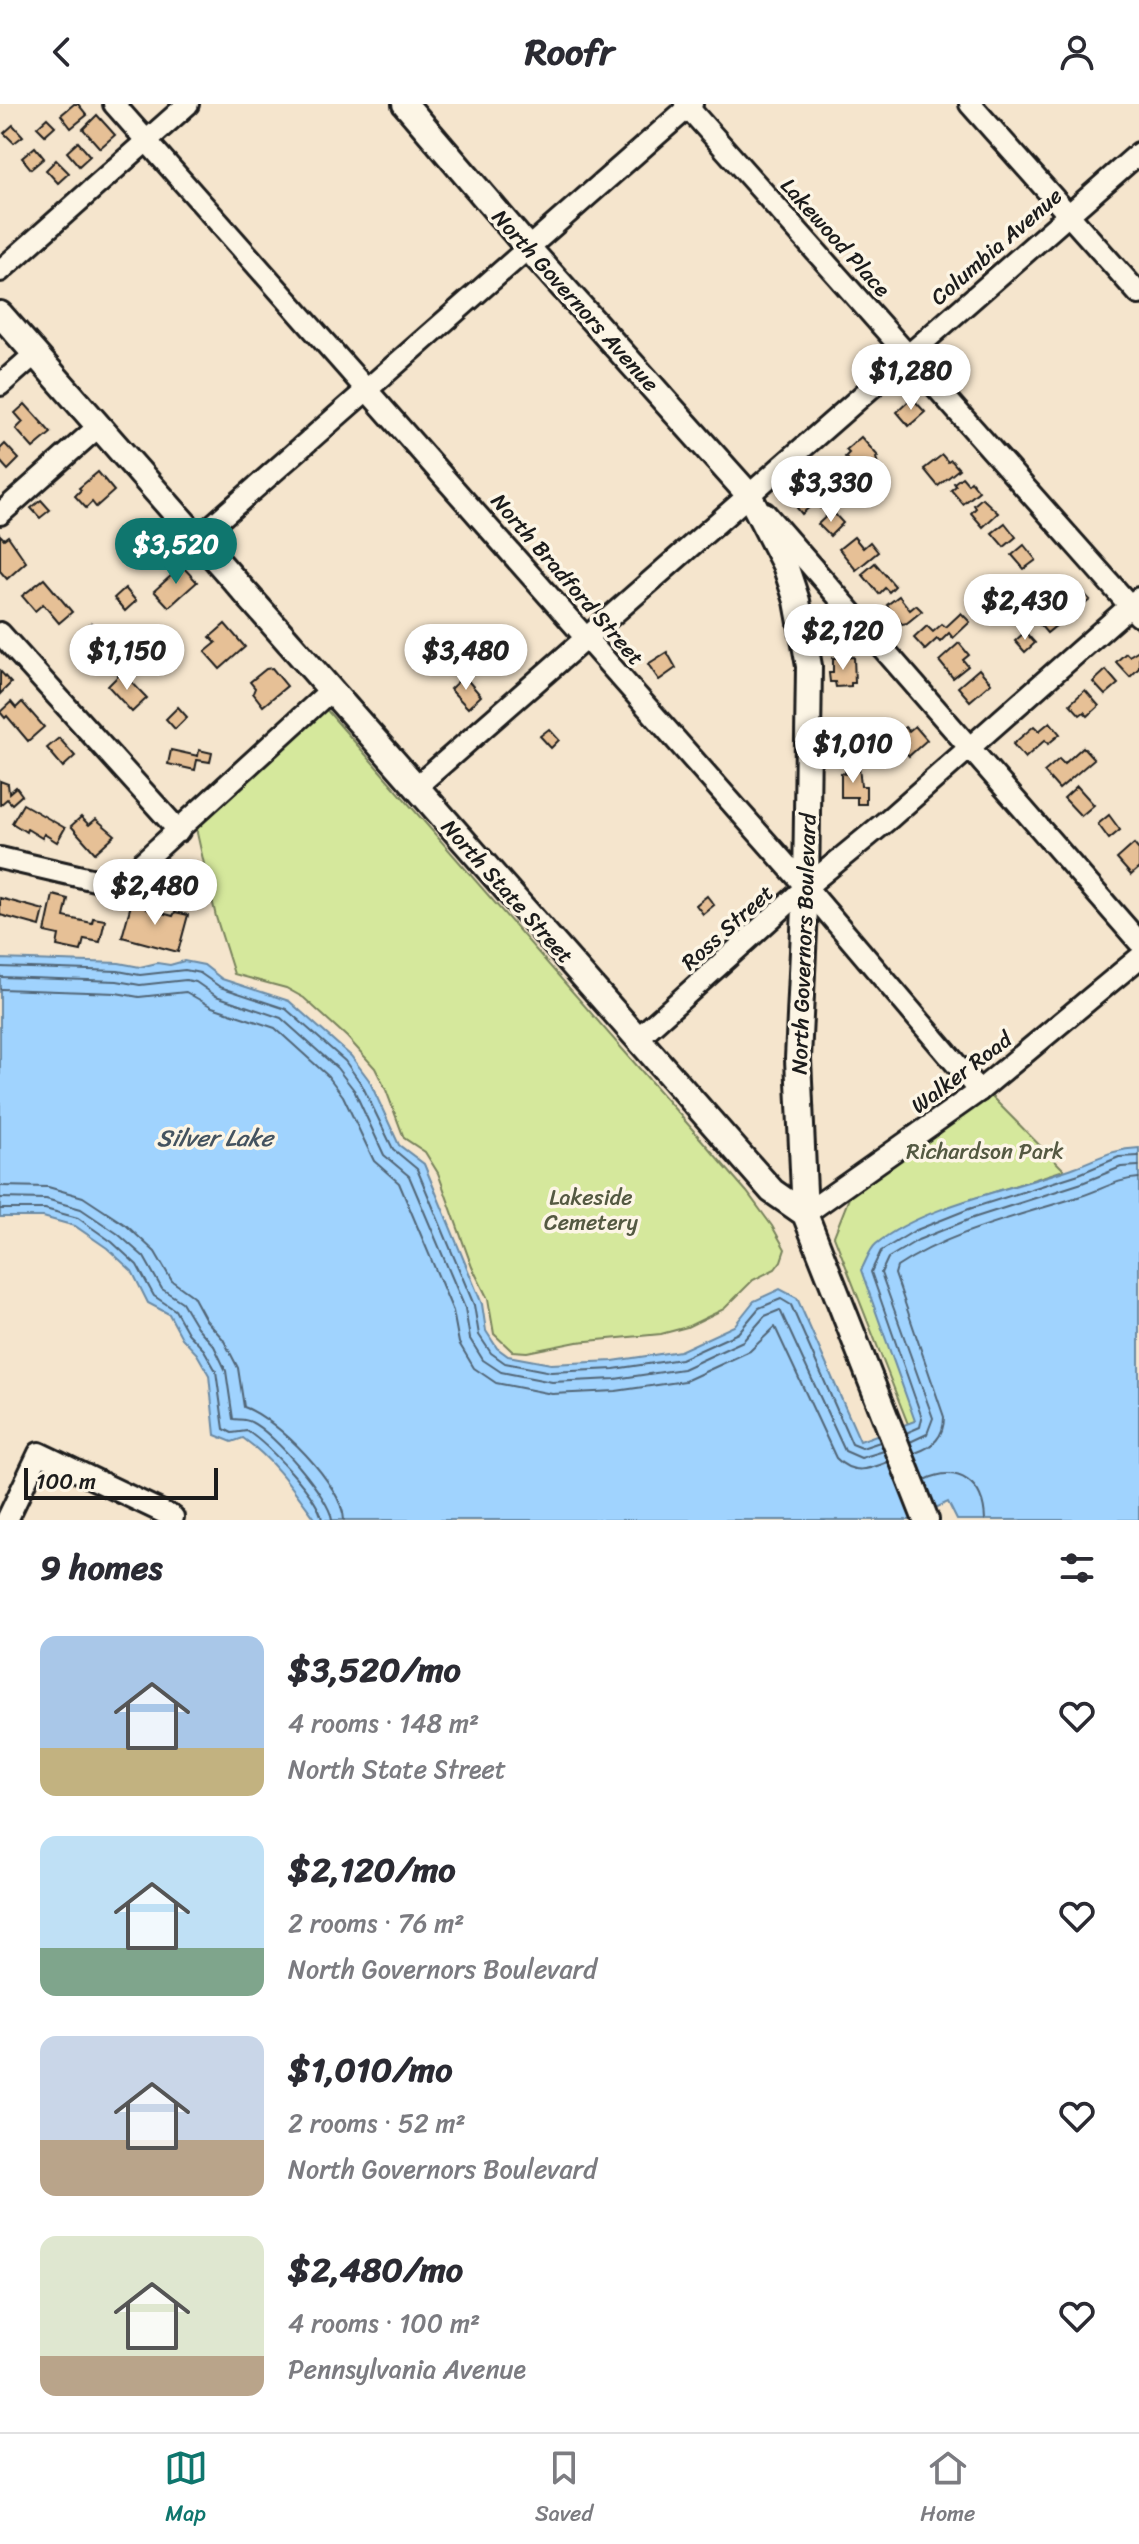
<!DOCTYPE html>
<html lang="en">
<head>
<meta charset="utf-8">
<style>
	:root { --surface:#fff; --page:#f7f7f7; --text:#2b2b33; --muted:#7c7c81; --line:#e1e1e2; --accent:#0f766e }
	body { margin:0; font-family:Sriracha,sans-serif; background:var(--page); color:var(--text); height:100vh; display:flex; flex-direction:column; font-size:30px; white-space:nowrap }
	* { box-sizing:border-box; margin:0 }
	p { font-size:26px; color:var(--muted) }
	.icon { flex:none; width:44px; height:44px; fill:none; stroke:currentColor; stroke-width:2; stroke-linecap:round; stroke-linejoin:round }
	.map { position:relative; height:1416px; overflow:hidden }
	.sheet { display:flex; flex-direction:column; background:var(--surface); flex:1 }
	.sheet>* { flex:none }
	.scale { position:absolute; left:24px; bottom:20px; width:194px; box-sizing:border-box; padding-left:8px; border:4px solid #1c1c1c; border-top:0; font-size:22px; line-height:28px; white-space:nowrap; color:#1c1c1c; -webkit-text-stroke:6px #fcf5e5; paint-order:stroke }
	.price { position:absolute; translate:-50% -68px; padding:0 18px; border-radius:28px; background:#fff; color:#222; font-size:26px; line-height:52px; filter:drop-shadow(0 2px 4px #0008) }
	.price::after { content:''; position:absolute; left:50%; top:48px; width:24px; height:18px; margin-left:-12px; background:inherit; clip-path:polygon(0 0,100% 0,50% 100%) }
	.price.selected { background:var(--accent); color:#fff }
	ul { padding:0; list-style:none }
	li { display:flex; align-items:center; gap:24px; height:200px; padding:0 40px }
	li span { display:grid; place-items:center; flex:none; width:224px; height:160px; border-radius:16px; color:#555 }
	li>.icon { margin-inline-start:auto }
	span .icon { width:96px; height:96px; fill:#fffc; stroke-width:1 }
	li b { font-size:34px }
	h2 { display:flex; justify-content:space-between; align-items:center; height:96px; padding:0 40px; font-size:34px }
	header { display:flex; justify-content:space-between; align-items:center; height:104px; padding:0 40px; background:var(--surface); font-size:36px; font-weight:800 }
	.dock { display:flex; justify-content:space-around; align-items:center; height:112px; border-top:2px solid var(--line); background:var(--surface); font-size:22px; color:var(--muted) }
	.dock a { display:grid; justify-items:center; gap:4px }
	.dock .selected { color:var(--accent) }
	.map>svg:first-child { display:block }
</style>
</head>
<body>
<header><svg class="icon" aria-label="back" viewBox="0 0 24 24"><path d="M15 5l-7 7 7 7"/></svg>Roofr<svg class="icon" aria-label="person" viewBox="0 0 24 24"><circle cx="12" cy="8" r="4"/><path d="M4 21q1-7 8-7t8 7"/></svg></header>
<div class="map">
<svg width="1139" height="1416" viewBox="0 0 1139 1416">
	<rect width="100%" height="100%" fill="#f5e5cd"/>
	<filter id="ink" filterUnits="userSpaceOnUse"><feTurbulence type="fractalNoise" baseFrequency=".0125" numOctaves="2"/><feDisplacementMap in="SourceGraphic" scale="16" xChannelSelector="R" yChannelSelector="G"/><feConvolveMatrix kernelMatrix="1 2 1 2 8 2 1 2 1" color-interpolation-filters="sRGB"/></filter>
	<g filter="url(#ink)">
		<g fill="#d5e89c" stroke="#78825c" stroke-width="2">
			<polygon points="325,604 747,1088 772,1122 785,1145 781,1157 775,1165 753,1176 724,1205 687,1223 661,1230 577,1238 527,1248 512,1247 494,1230 488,1195 472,1163 438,1069 425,1048 404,1034 386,986 375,964 347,933 304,894 286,884 234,870 216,813 197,729 198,719"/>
			<polygon points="990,991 1064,1066 966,1097 910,1120 915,1317 908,1320 834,1132 851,1089"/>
		</g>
		<path fill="#a0d3fe" stroke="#6b8aa4" stroke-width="2" d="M0,855L119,859L140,863L157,859L170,861L184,857L204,861L222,875L289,897L351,952L369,976L399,1041L424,1060L482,1200L486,1227L497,1244L508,1252L551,1260L613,1257L680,1247L734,1222L754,1197L780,1185L797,1194L860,1337L915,1317L861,1166C866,1158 869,1146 876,1140C923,1101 1018,1084 1075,1063C1099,1054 1113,1045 1139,1044V1416H957L948,1398L910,1416H316C294,1386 274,1356 243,1334L232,1338L215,1331L209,1271L197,1250L182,1234L169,1210L148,1199L132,1167L107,1144L75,1122L43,1113H0Z"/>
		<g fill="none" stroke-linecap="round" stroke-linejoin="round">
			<g stroke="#516576" stroke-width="2">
				<polyline points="0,863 118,867 140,871 185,866 200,869 220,883 286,905 345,957 362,981 393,1045 417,1065 474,1201 479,1231 491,1249 505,1259 551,1268 614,1265 681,1255 738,1229 759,1204 781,1195 791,1201 852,1340 862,1344 880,1338"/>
				<polyline points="0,873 117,877 140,881 186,876 196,878 216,892 281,914 337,964 354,986 384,1051 409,1072 465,1204 470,1235 483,1256 501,1268 552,1278 615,1275 683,1265 743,1237 765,1212 780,1206 845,1347 861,1354 884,1347"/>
				<path d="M0,885L116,889L139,893L186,888L212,903L275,924L328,972L343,992L374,1057L399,1079L453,1207L459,1239L474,1264L496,1279L552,1290L616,1287L685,1277L750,1247L775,1223L836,1354C852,1371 868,1366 888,1358"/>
				<path d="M0,1082L48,1083L83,1093L127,1122L155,1148L172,1177L193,1192L206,1216L223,1235L238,1264L244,1303C276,1314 343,1381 344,1416"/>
				<path d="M0,1094L46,1095L81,1105L118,1130L144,1153L162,1185L182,1198L197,1223L214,1242L226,1267L233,1315C238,1316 246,1315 251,1318C273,1328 330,1394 332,1416"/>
				<path d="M0,1105H45L78,1114L112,1138L137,1161L154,1192L175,1206L188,1229L204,1246L216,1267L224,1325L232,1329L247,1327C267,1340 319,1393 322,1416"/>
				<polyline points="906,1329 920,1323 922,1314 871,1168 881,1147 914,1127 969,1105 1079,1070 1119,1053 1139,1052"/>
				<polyline points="910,1338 927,1330 933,1314 881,1169 888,1154 918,1136 973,1114 1082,1079 1121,1063 1139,1062"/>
				<path d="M915,1349C933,1343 944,1333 944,1313L895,1170L897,1163C951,1127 1019,1112 1081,1092C1101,1086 1117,1075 1139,1074"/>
				<path d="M925,1376C959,1360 984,1379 985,1416"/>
			</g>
		</g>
		<g fill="#e6c096" stroke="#1c1c1c" stroke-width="2">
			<polygon points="74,0 78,0 87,11 71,24 61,11"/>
			<polygon points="97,11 115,31 100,44 83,25"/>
			<polygon points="47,14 55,22 45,31 37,23"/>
			<polygon points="13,21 23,32 14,39 4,29"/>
			<polygon points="78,38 90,52 79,62 67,48"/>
			<polygon points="35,43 44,54 31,65 22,54"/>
			<polygon points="56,56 69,69 58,79 46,66"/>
			<polygon points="912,294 925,308 909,322 897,308"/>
			<polygon points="25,300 51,329 33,344 16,325 23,318 15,309"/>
			<polygon points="861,333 878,352 876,354 878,360 875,362 878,365 881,363 886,369 876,377 871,372 866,376 845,353 849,349 846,346"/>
			<polygon points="5,340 19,355 8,366 0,357 0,345"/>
			<polygon points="942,351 948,358 951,356 959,365 938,382 924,365"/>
			<polygon points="98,368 114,387 96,403 92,398 86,404 75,392 81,386 79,384"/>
			<polygon points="962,373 968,380 971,377 979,387 963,400 951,386 956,382 954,379"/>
			<polygon points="805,382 812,391 819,385 830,396 820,404 815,398 802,410 797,404 803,398 796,390"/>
			<polygon points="982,394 998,409 983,423 971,409 976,404 974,401"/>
			<polygon points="41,396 50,406 40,414 31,404"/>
			<polygon points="832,407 843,419 830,432 818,420"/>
			<polygon points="1005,419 1016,433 1004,443 992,429"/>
			<polygon points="0,431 4,435 8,432 26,458 7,475 0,467"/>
			<polygon points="854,433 863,444 870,438 878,448 856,466 839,445"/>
			<polygon points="1024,441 1036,456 1024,465 1012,451"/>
			<polygon points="875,459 895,482 889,488 885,484 879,490 862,470"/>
			<polygon points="182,462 197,478 169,503 154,487"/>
			<polygon points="44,475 72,508 59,519 43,500 35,507 22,492"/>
			<polygon points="1072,477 1090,496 1080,504 1076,501 1072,504 1059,489"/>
			<polygon points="125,484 136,497 125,507 114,494"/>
			<polygon points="899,492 910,506 916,501 922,507 907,519 902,520 887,501"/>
			<polygon points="1050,501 1063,516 1047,529 1034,514"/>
			<polygon points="961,509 970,518 953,534 949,529 940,538 937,535 925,546 914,534 927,522 933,528 942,520 946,523"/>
			<polygon points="91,519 104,532 83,552 71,538"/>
			<polygon points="225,520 245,543 220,565 205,548 216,539 210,533"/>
			<polygon points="1025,528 1035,539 1025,548 1015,537"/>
			<polygon points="959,539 969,551 963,556 968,562 953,574 939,557"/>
			<polygon points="1139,546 1139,564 1130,573 1116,558 1126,549 1129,552"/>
			<polygon points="667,548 676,564 659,576 648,560"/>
			<polygon points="854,553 855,579 851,579 851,582 836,583 835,578 830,578 829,569 833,569 833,554"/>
			<polygon points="272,564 287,582 263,602 253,589 255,584 250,578 266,565"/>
			<polygon points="979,565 991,579 970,597 958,583"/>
			<polygon points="1106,566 1118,580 1105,591 1093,578"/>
			<polygon points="0,567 11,579 0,590"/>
			<polygon points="122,568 147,594 132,608 108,582"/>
			<polygon points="464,572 481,592 468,604 450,585"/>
			<polygon points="1085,586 1099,602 1088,612 1084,608 1080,611 1070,600"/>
			<polygon points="11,598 16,604 22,598 44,623 28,637 7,612 5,614 0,608"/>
			<polygon points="178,603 187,613 175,625 166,615"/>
			<polygon points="1050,618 1060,630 1048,640 1045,636 1025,654 1013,640 1034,622 1039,627"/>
			<polygon points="915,622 927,636 909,652 901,643 897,647 893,642 902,634 898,629 905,623 909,627"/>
			<polygon points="549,625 559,636 551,644 540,632"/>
			<polygon points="59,634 75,652 63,663 47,644"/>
			<polygon points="1083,643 1094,655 1059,685 1044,668 1059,655 1064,660"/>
			<polygon points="171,646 198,652 199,646 212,649 210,658 197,656 195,666 168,660"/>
			<polygon points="846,662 859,662 861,682 866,682 866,700 857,700 857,693 841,693 841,669 845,670"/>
			<polygon points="0,677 8,680 9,689 16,683 22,691 12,700 7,695 0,701"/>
			<polygon points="1077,682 1094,701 1081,712 1064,694"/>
			<polygon points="23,700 65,724 57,738 44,730 42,734 27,725 26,728 12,719"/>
			<polygon points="1109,711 1120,726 1109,735 1098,720"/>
			<polygon points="81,713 89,721 96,715 115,731 95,749 71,722"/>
			<polygon points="1134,740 1139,746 1139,764 1131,771 1117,755"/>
			<polygon points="53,791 68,795 64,813 92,819 93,814 105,816 100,838 84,835 81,847 57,842 59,831 45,828"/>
			<polygon points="707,792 714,801 703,810 696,801"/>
			<polygon points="0,794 44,806 40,822 0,811"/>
			<polygon points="132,797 148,801 147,805 173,812 175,808 188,811 178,848 122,833"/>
		</g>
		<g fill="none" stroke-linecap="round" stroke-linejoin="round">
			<defs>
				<g id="minor">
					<polyline points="114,0 806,783 979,987"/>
					<polyline points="685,0 1139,512"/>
					<polyline points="970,0 1139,190"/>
					<polyline points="0,167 188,0"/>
					<polyline points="0,281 35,250"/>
					<polyline points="765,409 1139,838"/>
					<polyline points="0,410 99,322"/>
					<polyline points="197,435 692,0"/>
					<polyline points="0,529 179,727"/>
					<polyline points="416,683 1139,49"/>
					<polyline points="0,754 108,779 120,779 331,586"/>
					<polyline points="637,935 806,783 890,714 1139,494"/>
					<polyline points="805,1110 979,987 1139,854"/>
					<polyline points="7,1416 39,1349 173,1413 172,1416"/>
				</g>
				<g id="major">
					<polyline points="405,0 528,144 749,391 785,461 797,497 809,562 806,783 798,955 805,1110"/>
					<polyline points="0,210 772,1087 805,1110 926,1416"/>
				</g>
			</defs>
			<use href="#minor" stroke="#1c1c1c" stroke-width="26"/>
			<use href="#major" stroke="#1c1c1c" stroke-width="30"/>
			<use href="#minor" stroke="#fcf5e5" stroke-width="20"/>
			<use href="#major" stroke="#fcf5e5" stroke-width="24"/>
		</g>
	</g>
	<g text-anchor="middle" stroke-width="7" stroke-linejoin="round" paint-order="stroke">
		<g font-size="22" fill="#1c1c1c" stroke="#fcf5e5">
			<text transform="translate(836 133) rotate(48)" y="8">Lakewood Place</text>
			<text transform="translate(996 142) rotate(-41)" y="8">Columbia Avenue</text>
			<text transform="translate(576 196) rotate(48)" y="8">North Governors Avenue</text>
			<text transform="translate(568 475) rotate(49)" y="8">North Bradford Street</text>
			<text transform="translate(508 787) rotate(48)" y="8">North State Street</text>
			<text transform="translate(727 823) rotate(-42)" y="8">Ross Street</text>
			<text transform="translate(803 840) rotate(-88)" y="8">North Governors Boulevard</text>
			<text transform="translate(961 968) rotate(-37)" y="8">Walker Road</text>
		</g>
		<g font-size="22" fill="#545942" stroke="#fcf5e5">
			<text x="985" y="1055">Richardson Park</text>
			<text x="591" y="1101">Lakeside<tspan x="591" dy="25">Cemetery</tspan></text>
		</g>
		<g font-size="24" font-style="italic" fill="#445360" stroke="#fcf5e5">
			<text x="215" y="1042">Silver Lake</text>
		</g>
	</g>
</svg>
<div class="scale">100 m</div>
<b class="price" style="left:911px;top:308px">$1,280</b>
<b class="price" style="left:831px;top:420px">$3,330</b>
<b class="price selected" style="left:176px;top:482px">$3,520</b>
<b class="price" style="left:1025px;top:538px">$2,430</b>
<b class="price" style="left:843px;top:568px">$2,120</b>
<b class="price" style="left:127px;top:588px">$1,150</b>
<b class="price" style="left:466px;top:588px">$3,480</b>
<b class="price" style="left:853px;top:681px">$1,010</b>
<b class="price" style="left:155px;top:823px">$2,480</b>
</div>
<section class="sheet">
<h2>9 homes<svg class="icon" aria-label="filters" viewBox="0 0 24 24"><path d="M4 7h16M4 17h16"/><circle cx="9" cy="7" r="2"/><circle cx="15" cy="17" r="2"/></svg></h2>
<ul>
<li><span style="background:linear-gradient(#a9c7e8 70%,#c2b280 0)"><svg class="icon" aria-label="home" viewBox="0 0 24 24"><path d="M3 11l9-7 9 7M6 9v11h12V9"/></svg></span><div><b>$3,520/mo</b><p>4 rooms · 148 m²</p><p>North State Street</p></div><svg class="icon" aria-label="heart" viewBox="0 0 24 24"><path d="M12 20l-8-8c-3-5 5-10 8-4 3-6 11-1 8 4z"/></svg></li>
<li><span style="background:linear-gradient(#bfe0f5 70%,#7fa58c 0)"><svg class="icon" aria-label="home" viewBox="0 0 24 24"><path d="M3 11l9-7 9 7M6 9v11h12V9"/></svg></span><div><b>$2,120/mo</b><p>2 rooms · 76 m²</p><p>North Governors Boulevard</p></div><svg class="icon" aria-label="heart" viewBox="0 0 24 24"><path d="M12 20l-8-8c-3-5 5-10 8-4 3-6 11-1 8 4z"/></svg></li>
<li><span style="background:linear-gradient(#c9d6e8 65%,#b9a48a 0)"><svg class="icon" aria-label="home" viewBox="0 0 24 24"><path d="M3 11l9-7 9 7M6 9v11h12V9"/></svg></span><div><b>$1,010/mo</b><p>2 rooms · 52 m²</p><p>North Governors Boulevard</p></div><svg class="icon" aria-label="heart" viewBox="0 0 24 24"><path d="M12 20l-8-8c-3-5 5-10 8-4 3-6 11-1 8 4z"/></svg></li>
<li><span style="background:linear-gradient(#dfe7d0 75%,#b9a48a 0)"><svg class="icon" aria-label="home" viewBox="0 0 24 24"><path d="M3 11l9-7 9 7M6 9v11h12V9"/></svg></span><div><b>$2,480/mo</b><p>4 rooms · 100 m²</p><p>Pennsylvania Avenue</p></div><svg class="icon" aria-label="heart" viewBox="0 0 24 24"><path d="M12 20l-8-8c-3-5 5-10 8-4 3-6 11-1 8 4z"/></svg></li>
</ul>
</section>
<nav class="dock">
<a class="selected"><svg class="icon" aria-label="map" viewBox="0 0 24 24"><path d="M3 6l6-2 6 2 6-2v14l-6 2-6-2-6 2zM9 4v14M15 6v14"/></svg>Map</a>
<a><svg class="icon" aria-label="saved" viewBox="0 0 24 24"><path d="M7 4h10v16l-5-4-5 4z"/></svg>Saved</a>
<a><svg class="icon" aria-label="home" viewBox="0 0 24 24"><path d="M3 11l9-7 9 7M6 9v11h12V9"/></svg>Home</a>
</nav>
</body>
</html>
